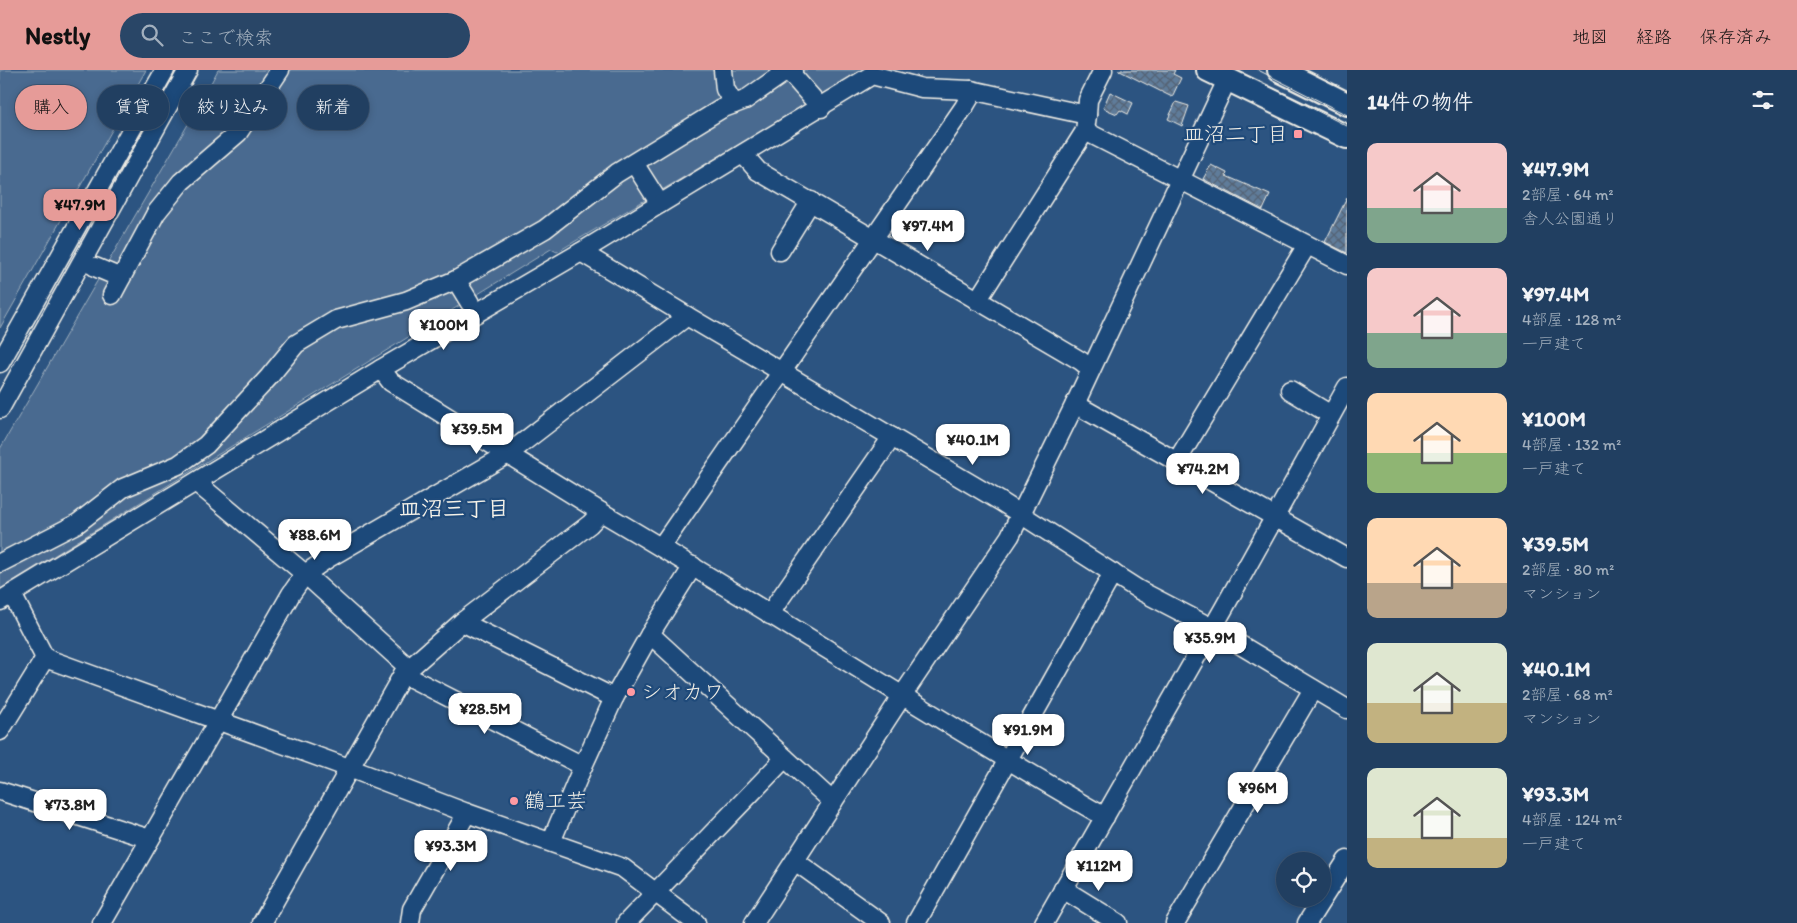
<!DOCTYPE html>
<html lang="ja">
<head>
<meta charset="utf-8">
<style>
	:root { --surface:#213f61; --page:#294667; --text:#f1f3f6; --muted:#a2afbd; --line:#3e5876; --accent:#e69b98 }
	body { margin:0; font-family:Itim,"Klee One",sans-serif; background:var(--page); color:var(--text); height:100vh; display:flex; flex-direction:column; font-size:19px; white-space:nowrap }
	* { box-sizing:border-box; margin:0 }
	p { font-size:16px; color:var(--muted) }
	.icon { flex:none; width:28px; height:28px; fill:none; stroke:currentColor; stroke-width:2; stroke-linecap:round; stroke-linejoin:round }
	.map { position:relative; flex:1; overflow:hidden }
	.side { display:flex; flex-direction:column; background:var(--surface); width:450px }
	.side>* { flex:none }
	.hud { position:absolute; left:15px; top:15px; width:475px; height:45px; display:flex; gap:10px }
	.tools { position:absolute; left:1276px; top:782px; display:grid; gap:10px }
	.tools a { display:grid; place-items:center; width:55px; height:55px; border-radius:50%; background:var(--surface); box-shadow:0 2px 8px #0003,0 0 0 1px var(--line); font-size:25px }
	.price { position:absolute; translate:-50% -42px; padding:0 11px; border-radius:10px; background:#fff; color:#222; font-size:16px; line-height:32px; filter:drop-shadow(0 1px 2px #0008) }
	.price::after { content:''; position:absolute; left:50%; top:30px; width:15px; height:11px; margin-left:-8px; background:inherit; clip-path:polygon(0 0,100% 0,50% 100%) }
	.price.active { background:var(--accent); color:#111 }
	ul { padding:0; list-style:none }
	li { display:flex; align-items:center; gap:15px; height:125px; padding:0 20px }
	li span { display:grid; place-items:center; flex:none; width:140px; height:100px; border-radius:10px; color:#555 }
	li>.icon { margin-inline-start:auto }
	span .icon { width:60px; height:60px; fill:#fffc; stroke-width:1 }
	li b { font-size:21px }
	h2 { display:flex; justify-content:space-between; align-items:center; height:60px; padding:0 20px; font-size:21px }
	.pill { padding:0 18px; border-radius:22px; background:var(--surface); box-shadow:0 2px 8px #0003,0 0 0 1px var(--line); font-size:18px; line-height:45px }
	.pill.active { background:var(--accent); color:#111 }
	header { display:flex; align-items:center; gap:30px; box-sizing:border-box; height:70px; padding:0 25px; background:var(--accent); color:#111 }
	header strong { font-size:24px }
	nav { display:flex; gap:28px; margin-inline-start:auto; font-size:18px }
	.search { width:350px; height:45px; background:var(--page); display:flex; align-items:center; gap:12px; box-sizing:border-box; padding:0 18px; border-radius:28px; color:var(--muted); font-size:19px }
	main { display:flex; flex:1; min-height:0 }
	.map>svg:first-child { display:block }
</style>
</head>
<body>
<header>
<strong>Nestly</strong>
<div class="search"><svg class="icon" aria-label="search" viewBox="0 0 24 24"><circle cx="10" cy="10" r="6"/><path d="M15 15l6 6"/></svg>ここで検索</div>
<nav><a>地図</a><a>経路</a><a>保存済み</a></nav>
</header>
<main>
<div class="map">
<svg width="1347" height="853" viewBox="0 0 1347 853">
	<defs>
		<pattern id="building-cross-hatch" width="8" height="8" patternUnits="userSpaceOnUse" patternTransform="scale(1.25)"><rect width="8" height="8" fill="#5e7b9a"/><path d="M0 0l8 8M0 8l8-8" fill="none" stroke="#556474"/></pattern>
	</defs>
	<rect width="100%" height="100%" fill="#2c5481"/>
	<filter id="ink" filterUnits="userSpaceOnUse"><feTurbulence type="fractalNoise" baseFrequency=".02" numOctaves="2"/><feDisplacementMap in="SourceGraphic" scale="10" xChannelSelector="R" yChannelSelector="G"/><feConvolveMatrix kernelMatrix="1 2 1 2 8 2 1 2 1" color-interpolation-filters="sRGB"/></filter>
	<g filter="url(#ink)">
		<g fill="#496b90" stroke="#9eaebc">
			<polygon points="0,0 146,0 0,258"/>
			<polygon points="218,0 865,0 557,182 551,179 0,519 0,379 198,37"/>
		</g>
		<g fill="url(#building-cross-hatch)" stroke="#f4f1e8">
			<polygon points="1118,0 1175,0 1173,4 1181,8 1172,27"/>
			<polygon points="1110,22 1133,33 1128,44 1120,40 1117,44 1103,38"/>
			<polygon points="1176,32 1189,36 1182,56 1168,49"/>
			<polygon points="1211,95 1227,103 1226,106 1270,125 1263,140 1203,109"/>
			<polygon points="1347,128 1347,183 1325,172"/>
		</g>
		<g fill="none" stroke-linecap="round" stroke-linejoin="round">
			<defs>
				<g id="minor">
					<polyline points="723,0 725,19 734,34"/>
					<polyline points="793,0 793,6 821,38"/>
					<polyline points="1087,45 1085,61 1347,195"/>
					<polyline points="743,84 758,101 1081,291 1091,299"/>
					<polyline points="634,93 660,134"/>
					<polyline points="780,181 811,131"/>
					<polyline points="581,182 687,246 1000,431 1139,520 1212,558 1347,639"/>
					<polyline points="95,197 121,208"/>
					<polyline points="456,210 470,233"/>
					<polyline points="112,225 156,143 181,112 238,63 280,0"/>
					<polyline points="977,231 1085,61"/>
					<polyline points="0,293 165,0"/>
					<polyline points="381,299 391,312 601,442"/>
					<polyline points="1290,320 1331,345"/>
					<polyline points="1075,334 1347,488"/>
					<polyline points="0,339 188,0"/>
					<polyline points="1177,391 1307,175"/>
					<polyline points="197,413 305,504 410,599"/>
					<polyline points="661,477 964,37 970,27 971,20"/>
					<polyline points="0,493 78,453 123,418 178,395 206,375 269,307 296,274 336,250 406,231 456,210 545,159 617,103 721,39 745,30 788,0"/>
					<polyline points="12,524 45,588 349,698 467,743 623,798 696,853"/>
					<polyline points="0,531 381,299 581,182 872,5 922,18 971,20 1087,45 1088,30 1103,0"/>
					<polyline points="770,545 777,533 892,367"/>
					<polyline points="462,552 614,628"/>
					<polyline points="650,564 833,732"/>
					<polyline points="403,604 583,696"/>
					<polyline points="0,661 45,588"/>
					<polyline points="0,721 150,769"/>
					<polyline points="551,772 583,696 614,628 650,564 693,496"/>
					<polyline points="795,791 881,853"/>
					<polyline points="1063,819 1118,853"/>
					<polyline points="102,853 291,524 305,504 327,489 508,384 687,246"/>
					<path d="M262,853L403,604L462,552L590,454L601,442C771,541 935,650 1105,747"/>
					<polyline points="410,853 412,839 467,743"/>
					<polyline points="626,853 785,688"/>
					<polyline points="754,853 902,626 1010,466 1075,334 1227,10"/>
					<polyline points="916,853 1113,503"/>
					<polyline points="1044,853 1224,538 1347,317"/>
					<polyline points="1175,853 1313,619"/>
					<polyline points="1307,853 1347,790"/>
				</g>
				<g id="major">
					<polyline points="1208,0 1347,67"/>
					<polyline points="1279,0 1347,34"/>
				</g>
			</defs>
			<use href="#minor" stroke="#f4f1e8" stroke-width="21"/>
			<use href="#major" stroke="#f4f1e8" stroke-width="26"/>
			<use href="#minor" stroke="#1f4a7a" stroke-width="18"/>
			<use href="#major" stroke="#1f4a7a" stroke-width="22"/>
			<g stroke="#f4f1e8" stroke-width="1">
				<polyline points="1237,0 1347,56"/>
				<polyline points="1258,0 1347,45"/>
			</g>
		</g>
	</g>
	<g fill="#ff9aa2" stroke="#1f4a7a" stroke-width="2">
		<rect x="1293" y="59" width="10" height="10" rx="2.5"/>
		<circle cx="631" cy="622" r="5"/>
		<circle cx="514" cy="731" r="5"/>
	</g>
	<g text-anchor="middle" stroke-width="4.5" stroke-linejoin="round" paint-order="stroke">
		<g font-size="21" fill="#f4f1e8" stroke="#1f4a7a" text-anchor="start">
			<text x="1288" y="71" text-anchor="end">皿沼二丁目</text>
			<text x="641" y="629">シオカワ</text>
			<text x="524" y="738">鶴工芸</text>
		</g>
		<g font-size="22" font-weight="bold" fill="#f4f1e8" stroke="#1f4a7a">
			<text x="454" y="446">皿沼三丁目</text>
		</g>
	</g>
</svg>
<div class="tools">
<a><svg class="icon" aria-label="locate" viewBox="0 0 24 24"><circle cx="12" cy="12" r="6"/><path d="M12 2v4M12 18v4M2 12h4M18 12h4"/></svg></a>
</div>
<b class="price active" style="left:80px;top:161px">¥47.9M</b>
<b class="price" style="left:928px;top:182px">¥97.4M</b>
<b class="price" style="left:444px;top:281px">¥100M</b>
<b class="price" style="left:477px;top:385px">¥39.5M</b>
<b class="price" style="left:973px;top:396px">¥40.1M</b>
<b class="price" style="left:1203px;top:425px">¥74.2M</b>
<b class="price" style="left:315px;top:491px">¥88.6M</b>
<b class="price" style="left:1210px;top:594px">¥35.9M</b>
<b class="price" style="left:485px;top:665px">¥28.5M</b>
<b class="price" style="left:1028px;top:686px">¥91.9M</b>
<b class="price" style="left:1258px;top:744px">¥96M</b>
<b class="price" style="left:70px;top:761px">¥73.8M</b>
<b class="price" style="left:451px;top:802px">¥93.3M</b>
<b class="price" style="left:1099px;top:822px">¥112M</b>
<div class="hud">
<a class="pill active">購入</a>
<a class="pill">賃貸</a>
<a class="pill">絞り込み</a>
<a class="pill">新着</a>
</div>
</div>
<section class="side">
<h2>14件の物件<svg class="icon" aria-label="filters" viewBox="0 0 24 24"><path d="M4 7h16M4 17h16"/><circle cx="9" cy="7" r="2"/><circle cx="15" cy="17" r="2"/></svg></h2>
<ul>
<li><span style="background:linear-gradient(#f6c9c9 65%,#7fa58c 0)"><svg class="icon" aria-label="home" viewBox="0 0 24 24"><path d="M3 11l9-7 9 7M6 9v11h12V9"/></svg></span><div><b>¥47.9M</b><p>2部屋 · 64 m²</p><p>舎人公園通り</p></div></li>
<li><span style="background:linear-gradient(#f6c9c9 65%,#7fa58c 0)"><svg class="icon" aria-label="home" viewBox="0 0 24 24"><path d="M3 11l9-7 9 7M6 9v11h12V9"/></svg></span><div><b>¥97.4M</b><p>4部屋 · 128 m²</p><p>一戸建て</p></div></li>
<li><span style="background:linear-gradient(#ffd9b3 60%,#8fb573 0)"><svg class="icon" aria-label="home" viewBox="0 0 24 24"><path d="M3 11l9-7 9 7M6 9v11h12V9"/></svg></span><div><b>¥100M</b><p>4部屋 · 132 m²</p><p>一戸建て</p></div></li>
<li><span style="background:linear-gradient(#ffd9b3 65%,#b9a48a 0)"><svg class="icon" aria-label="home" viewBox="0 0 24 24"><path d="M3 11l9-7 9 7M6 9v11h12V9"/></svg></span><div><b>¥39.5M</b><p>2部屋 · 80 m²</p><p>マンション</p></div></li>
<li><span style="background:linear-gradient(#dfe7d0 60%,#c2b280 0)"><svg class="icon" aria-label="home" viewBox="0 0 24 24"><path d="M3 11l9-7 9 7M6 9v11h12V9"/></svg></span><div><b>¥40.1M</b><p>2部屋 · 68 m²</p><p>マンション</p></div></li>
<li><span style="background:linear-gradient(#dfe7d0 70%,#c2b280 0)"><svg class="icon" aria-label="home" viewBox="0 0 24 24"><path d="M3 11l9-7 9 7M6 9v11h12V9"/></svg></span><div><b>¥93.3M</b><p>4部屋 · 124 m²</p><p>一戸建て</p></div></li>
</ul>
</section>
</main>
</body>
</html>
